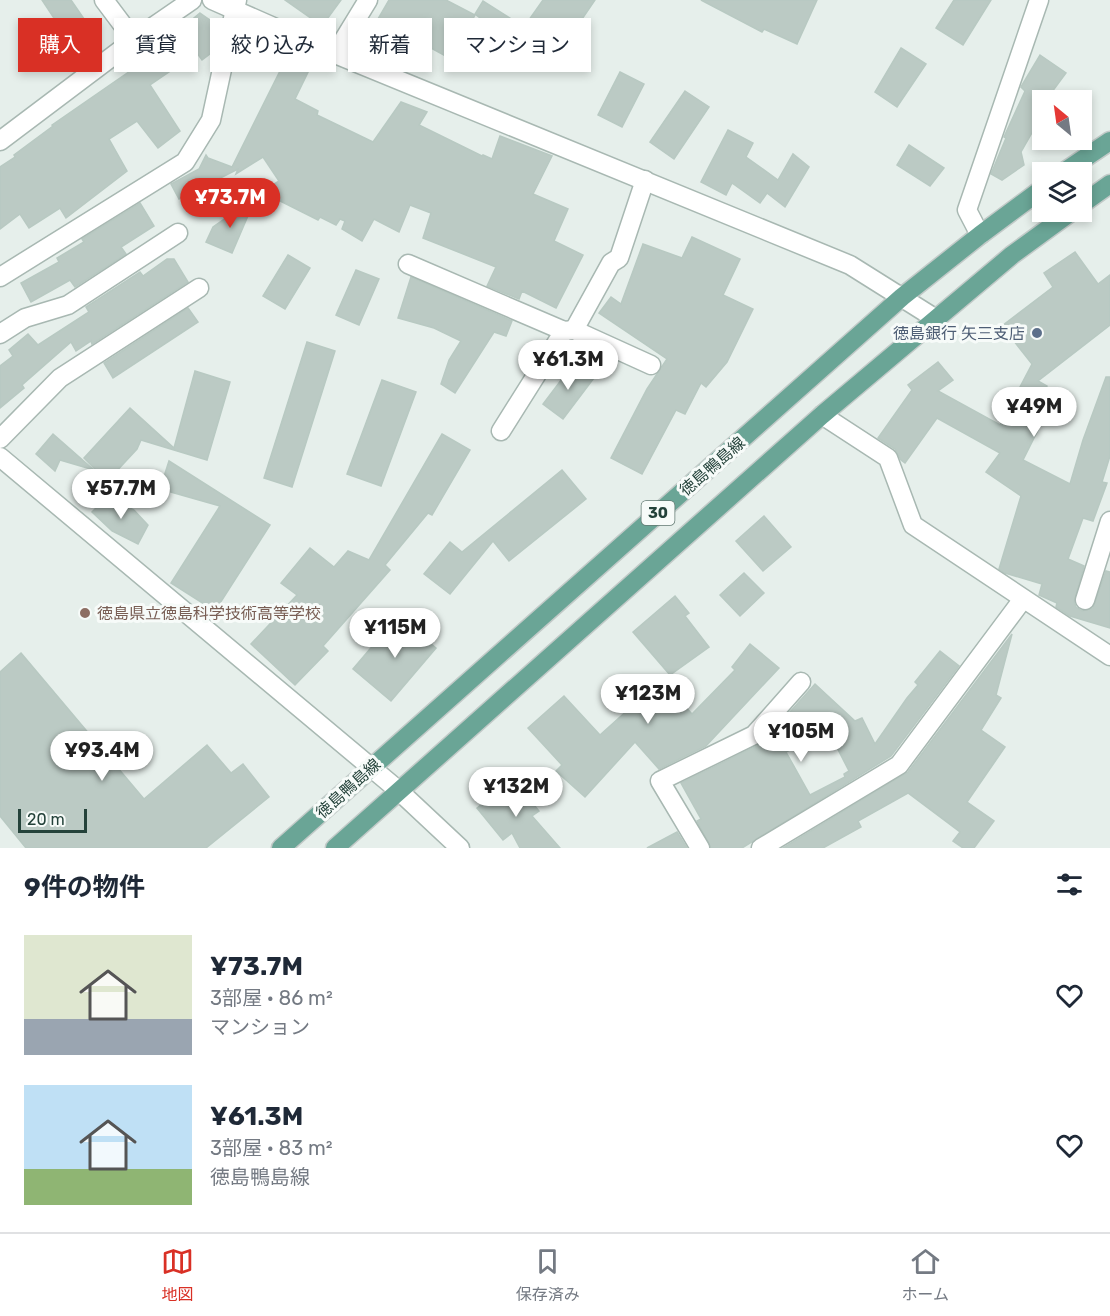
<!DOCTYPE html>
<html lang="ja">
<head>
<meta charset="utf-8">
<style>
	:root { --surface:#fff; --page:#f2f2f3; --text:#1f2937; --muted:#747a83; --line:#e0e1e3; --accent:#d93025 }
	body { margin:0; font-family:Rubik,"Noto Sans JP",sans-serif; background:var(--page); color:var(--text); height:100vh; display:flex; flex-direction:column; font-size:22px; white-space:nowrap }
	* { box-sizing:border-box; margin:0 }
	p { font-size:20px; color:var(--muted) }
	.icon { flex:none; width:33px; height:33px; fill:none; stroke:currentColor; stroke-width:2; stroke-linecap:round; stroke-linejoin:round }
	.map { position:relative; height:848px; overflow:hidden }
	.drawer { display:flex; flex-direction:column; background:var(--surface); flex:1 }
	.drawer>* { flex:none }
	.top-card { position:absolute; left:18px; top:18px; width:600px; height:54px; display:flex; gap:12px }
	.needle { width:39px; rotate:331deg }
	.fabs { position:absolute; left:1032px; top:90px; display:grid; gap:12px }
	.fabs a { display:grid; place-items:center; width:60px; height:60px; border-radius:0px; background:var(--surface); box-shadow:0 3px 9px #0003; font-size:30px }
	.scale { position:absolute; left:18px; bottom:15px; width:69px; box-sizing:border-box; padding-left:6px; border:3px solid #24423a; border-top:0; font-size:16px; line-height:21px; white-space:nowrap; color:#24423a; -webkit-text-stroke:4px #f7fbf9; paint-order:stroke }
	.price { position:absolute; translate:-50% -51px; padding:0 14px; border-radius:21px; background:#fff; color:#222; font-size:20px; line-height:39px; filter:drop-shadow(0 2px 3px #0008) }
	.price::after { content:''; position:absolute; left:50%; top:36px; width:18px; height:14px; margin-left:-9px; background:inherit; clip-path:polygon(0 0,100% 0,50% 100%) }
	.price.on { background:var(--accent); color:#fff }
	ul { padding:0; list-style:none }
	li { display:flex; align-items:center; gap:18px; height:150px; padding:0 24px }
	li span { display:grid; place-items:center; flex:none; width:168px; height:120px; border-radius:0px; color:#555 }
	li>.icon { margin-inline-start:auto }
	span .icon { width:72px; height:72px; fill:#fffc; stroke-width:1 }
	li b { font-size:26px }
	h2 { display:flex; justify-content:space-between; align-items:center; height:72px; padding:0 24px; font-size:26px }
	.pill { padding:0 21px; border-radius:0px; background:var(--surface); box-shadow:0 3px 9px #0003; font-size:21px; line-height:54px }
	.pill.on { background:var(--accent); color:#fff }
	.tabs { display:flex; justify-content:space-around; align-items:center; height:84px; border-top:2px solid var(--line); background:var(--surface); font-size:16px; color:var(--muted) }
	.tabs a { display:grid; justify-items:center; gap:3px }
	.tabs .on { color:var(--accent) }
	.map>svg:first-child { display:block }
</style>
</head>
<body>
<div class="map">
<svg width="1110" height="848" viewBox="0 0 1110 848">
	<rect width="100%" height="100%" fill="#e6efeb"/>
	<g fill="#bbcac4" stroke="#b8c9c2" stroke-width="1.5" fill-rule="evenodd">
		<polygon points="42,0 71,0 100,42 79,56"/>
		<polygon points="285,0 341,0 322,26"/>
		<polygon points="389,0 446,0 475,15 451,59 378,19"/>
		<polygon points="543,0 595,0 550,66 497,29 496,31 478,20 480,18 475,14 483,1 524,27"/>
		<polygon points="701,0 817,0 797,44 764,29 762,32"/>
		<polygon points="954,0 991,0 963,45 936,28"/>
		<polygon points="200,13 220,27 215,50 202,60 197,53 150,85 180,131 158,148 137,121 109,139 127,171 66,218 60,208 29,228 20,214 0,229 0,167 15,157 14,155 53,126 52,125 185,33 182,28"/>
		<polygon points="901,48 926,64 897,107 875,92"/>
		<polygon points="288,55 311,66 295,99 318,111 317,115 373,142 401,102 427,112 419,125 482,156 483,155 492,159 500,136 552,156 533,194 568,209 554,241 583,255 556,308 522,291 519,299 487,286 496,267 423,238 431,213 410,205 399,232 374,219 362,241 342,229 345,221 340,219 336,225 320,217 318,220 262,192 279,181 263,157 236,174 238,169 179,199 171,184 199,169 206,155 208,158 232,167"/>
		<polygon points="1040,55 1066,73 1046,100 1042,100 1042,105 1036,113 1041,117 1021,152 1024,165 1002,180 991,174 1006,138 1004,137 1025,91 1021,87 1022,85"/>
		<polygon points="620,72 644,84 622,127 598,115"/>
		<polygon points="685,91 709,107 674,159 650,142"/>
		<polygon points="728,130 753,143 746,157 778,180 793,154 809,167 785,207 767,193 760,203 732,183 726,195 701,182"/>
		<polygon points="909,145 944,168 930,186 897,165"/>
		<polygon points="256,197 232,253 206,242 213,227"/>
		<polygon points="140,203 154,226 121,247 126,254 75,287 70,280 31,302 21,283 59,262 57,258 84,242 82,239"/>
		<polygon points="692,237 740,259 723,295 753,309 727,362 706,387 701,383 685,414 676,410 642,474 611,458 647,389 667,359 599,313 611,297 621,304 643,244 682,258"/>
		<polygon points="1075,252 1098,284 1110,275 1110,325 1038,381 1047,386 1028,424 1038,430 1023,460 1070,484 1083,440 1106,377 1110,377 1110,456 1102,482 1107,483 1093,521 1083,518 1068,559 1084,566 1074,602 1076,607 1082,611 1093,608 1106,571 1110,572 1110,628 1070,616 1056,607 1057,603 1039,595 1042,584 1005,573 999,569 1021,496 986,472 1000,453 937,418 905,463 901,460 895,449 878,438 912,390 908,385 938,362 953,380 938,391 1000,425 1032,364 1002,326 1053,287 1044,273"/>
		<polygon points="288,255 310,268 285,309 263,296"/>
		<polygon points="167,259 174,259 188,282 92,344 91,341 76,351 71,342 22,385 24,388 0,408 0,366 13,356 9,350 28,334 38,345 89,312 86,307 140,272 143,276"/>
		<polygon points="356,270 379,279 359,325 336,315"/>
		<polygon points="411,277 512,321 506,336 494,332 455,393 441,384 449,360 461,341 434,328 398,318"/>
		<polygon points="188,308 198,322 113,378 104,363"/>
		<polygon points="307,342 335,351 292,487 264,478"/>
		<polygon points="574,363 594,378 563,419 543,404"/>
		<polygon points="195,371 230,382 207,460 141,440 137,449 113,475 96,470 84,458 130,408 174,448"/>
		<polygon points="382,380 416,392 381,486 347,474"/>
		<polygon points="53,434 94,470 60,460 55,471 36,454"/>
		<polygon points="442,434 470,450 432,515 428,513 385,565 390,570 323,646 328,651 295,685 251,644 297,595 281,583 310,548 334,567 348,551 369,560"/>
		<polygon points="169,461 270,525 215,611 171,583 220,506 160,489"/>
		<polygon points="562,470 586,499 509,561 493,541 450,594 424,574 450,542 462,552"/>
		<polygon points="108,496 134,510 148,525 138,544 112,531 92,512"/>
		<polygon points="764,516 791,547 763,571 736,541"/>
		<polygon points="744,573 764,593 740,616 720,595"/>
		<polygon points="675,596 689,613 685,616 709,647 670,675 633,632"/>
		<polygon points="398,616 436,648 391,701 353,669"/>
		<polygon points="1012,634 996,695 1001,698 981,730 1005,747 967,802 994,821 974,848 963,848 953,841 960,832 908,793 858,821 861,827 823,848 783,848 908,772"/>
		<polygon points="750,644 779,668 706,746 659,769 635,742 585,797 556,771 562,765 528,728 564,696 600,735 661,680 692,714 735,670 732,667"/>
		<path d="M940,651L959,666L891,756L742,848H711L697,821L701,819L681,783L759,745L775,728L793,717L789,713L815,684L855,721L862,718L875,744L907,698L918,685L915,682ZM827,728L849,771L844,774L845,777L810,795L786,752L814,737L817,739Z"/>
		<polygon points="21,653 144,799 207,745 231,773 243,764 269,797 206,848 26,848 0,816 0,672"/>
		<polygon points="513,779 539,811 532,816 560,848 520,848 512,833 503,840 477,808"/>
		<polygon points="677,832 687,848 647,848"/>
	</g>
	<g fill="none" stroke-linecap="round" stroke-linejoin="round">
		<defs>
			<g id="minor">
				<polyline points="104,0 134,40"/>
				<polyline points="212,0 335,54 850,265 936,319"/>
				<polyline points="335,54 368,0"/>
				<polyline points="0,141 134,40 192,0"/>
				<polyline points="980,235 967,210 1039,0"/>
				<polyline points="408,264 564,331 574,330 651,365"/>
				<polyline points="0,277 185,162 211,120 237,0"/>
				<polyline points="574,330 611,263 619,258 645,180"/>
				<polyline points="0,334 25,318 68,305 178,233"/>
				<polyline points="822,415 888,458 913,525 1110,656"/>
				<polyline points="501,431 564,331"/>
				<polyline points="0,439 60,378 199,288"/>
				<polyline points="0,457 398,790 460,848"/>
				<polyline points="1085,600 1110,521"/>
				<polyline points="700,848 660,781 754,735 801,682"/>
				<polyline points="761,848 899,765 1023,599"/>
			</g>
			<g id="primary">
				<polyline points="1064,172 1110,141"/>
				<polyline points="1082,204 1110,184"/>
				<polyline points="281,848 902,297 980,235 1042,189"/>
				<polyline points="335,848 822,415 1012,255 1071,212"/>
			</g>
		</defs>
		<use href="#minor" stroke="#a8b8b2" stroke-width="21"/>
		<use href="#primary" stroke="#c2cac8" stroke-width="21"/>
		<use href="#minor" stroke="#fff" stroke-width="18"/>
		<use href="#primary" stroke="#6aa596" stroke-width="18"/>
	</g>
	<circle fill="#5c6f8a" stroke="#f7fbf9" stroke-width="2" cx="1037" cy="333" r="6"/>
	<circle fill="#8d6e63" stroke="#f7fbf9" stroke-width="2" cx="85" cy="613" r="6"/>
	<g text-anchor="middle" stroke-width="6" stroke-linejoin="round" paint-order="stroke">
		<rect fill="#f7fbf9" stroke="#637a73" stroke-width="1.5" x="641.5" y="501" width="33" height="24" rx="4.5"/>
		<g font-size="15" font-weight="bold" fill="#24423a">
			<text x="658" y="518">30</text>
		</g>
		<g font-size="16" fill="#4e5e75" stroke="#f7fbf9" text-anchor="end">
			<text x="1025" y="339">徳島銀行 矢三支店</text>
		</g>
		<g font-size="16" fill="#24423a" stroke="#f7fbf9">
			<text transform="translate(712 466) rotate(-41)" y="6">徳島鴨島線</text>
			<text transform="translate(348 788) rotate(-42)" y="6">徳島鴨島線</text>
		</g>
		<g font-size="16" fill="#785e54" stroke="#f7fbf9" text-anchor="start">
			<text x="97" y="619">徳島県立徳島科学技術高等学校</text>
		</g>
	</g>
</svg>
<div class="fabs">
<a><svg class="needle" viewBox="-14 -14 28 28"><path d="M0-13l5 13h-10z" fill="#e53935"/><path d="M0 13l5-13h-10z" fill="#747a83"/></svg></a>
<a><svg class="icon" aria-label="layers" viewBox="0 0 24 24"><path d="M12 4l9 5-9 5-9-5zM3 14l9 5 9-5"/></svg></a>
</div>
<div class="scale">20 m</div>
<b class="price on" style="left:230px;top:229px">¥73.7M</b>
<b class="price" style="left:568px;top:391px">¥61.3M</b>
<b class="price" style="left:1034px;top:438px">¥49M</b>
<b class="price" style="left:121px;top:520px">¥57.7M</b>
<b class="price" style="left:395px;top:659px">¥115M</b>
<b class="price" style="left:648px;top:725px">¥123M</b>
<b class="price" style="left:801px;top:763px">¥105M</b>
<b class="price" style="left:102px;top:782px">¥93.4M</b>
<b class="price" style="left:516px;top:818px">¥132M</b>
<div class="top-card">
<a class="pill on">購入</a>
<a class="pill">賃貸</a>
<a class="pill">絞り込み</a>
<a class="pill">新着</a>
<a class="pill">マンション</a>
</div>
</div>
<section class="drawer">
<h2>9件の物件<svg class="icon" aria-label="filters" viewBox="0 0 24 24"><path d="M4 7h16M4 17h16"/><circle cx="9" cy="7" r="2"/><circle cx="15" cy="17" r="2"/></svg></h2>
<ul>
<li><span style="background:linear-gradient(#dfe7d0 70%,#9aa5b1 0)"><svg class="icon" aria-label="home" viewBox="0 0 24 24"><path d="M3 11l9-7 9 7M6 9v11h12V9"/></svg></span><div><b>¥73.7M</b><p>3部屋 · 86 m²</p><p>マンション</p></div><svg class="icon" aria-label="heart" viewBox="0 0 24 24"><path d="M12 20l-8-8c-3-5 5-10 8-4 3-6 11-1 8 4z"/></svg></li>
<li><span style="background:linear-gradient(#bfe0f5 70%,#8fb573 0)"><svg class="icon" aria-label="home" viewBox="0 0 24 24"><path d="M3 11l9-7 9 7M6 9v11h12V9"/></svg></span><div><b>¥61.3M</b><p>3部屋 · 83 m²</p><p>徳島鴨島線</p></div><svg class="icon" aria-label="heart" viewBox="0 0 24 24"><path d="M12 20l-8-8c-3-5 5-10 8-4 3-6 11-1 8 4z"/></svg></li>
</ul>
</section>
<nav class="tabs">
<a class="on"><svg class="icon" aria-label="map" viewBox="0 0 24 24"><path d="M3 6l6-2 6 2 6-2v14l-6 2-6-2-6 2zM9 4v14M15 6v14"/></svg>地図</a>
<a><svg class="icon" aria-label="saved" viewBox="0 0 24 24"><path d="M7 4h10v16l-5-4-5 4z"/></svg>保存済み</a>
<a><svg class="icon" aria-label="home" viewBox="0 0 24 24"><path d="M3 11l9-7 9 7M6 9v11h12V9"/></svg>ホーム</a>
</nav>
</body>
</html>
